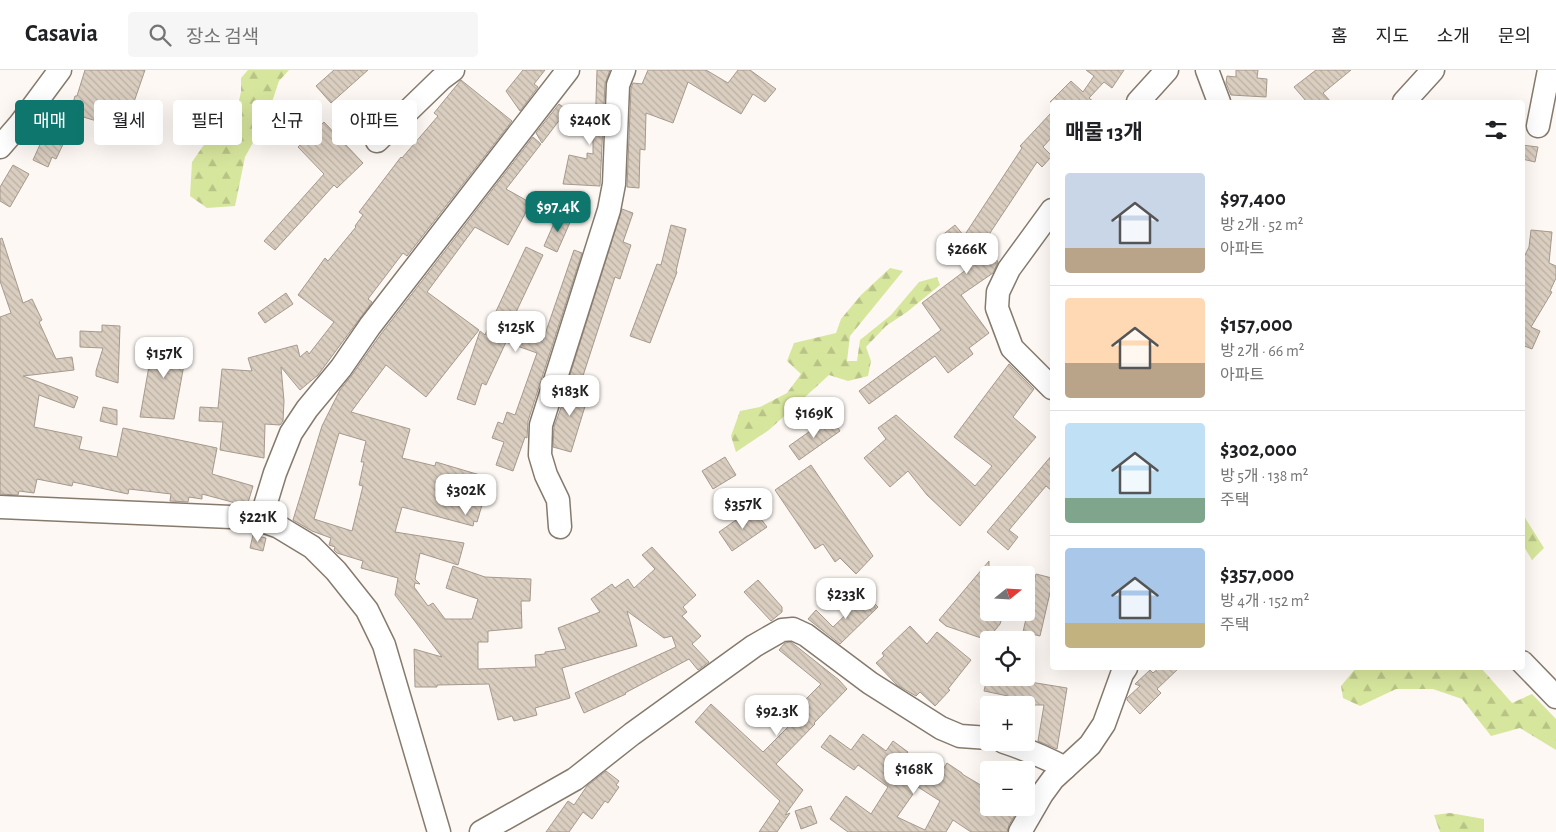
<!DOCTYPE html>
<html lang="ko">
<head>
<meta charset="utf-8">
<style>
	:root { --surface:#fff; --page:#f6f6f6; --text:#202124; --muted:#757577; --line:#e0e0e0; --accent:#0f766e }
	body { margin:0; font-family:"Alegreya Sans","Noto Sans KR",sans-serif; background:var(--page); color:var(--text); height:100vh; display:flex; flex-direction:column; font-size:19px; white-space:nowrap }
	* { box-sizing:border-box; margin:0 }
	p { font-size:16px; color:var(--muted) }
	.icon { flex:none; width:28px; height:28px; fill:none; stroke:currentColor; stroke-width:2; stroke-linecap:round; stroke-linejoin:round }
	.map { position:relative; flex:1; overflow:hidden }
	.drawer { position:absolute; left:1050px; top:30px; width:475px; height:570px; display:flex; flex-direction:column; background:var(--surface); border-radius:5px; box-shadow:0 5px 20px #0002 }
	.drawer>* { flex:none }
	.top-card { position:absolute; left:15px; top:30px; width:475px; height:45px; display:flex; gap:10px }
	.needle { width:32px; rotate:72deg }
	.tools { position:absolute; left:980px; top:496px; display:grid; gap:10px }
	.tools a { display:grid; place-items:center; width:55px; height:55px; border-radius:5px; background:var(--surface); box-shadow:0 5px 20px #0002; font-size:25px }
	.price { position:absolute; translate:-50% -42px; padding:0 11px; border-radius:10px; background:#fff; color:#222; font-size:16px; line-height:32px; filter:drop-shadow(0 1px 2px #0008) }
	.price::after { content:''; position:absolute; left:50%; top:30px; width:15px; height:11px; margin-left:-8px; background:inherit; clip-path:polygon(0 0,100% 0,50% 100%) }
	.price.on { background:var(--accent); color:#fff }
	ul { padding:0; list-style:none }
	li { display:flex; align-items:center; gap:15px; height:125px; padding:0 15px }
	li+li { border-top:1px solid var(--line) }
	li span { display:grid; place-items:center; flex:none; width:140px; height:100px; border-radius:5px; color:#555 }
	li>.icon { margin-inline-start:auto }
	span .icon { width:60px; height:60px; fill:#fffc; stroke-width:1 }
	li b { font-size:21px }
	h2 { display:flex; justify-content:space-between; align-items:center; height:60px; padding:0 15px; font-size:21px }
	.tag { padding:0 18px; border-radius:5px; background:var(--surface); box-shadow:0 5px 20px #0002; font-size:18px; line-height:45px }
	.tag.on { background:var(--accent); color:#fff }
	header { display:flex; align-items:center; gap:30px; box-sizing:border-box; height:70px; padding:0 25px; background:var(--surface); border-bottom:1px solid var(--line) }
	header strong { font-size:24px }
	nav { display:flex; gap:28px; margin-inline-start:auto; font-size:18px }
	.search { width:350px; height:45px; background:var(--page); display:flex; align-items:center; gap:12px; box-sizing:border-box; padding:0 18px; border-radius:5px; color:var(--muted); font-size:19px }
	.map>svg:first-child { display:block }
</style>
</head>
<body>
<header>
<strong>Casavia</strong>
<div class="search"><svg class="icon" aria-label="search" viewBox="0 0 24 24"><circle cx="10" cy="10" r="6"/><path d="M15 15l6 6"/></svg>장소 검색</div>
<nav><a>홈</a><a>지도</a><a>소개</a><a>문의</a></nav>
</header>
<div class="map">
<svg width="1556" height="762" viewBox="0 0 1556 762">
	<defs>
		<pattern id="forest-firs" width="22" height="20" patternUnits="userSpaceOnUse" patternTransform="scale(1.25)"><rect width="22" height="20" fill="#d7e69d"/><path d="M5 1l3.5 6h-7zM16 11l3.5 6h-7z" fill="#b8c486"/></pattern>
		<pattern id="building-back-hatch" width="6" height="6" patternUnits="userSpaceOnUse" patternTransform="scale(1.25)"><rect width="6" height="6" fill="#dacec0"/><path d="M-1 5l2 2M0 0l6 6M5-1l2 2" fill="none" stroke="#bab0a4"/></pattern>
	</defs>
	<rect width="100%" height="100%" fill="#fdf8f3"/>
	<g fill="url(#forest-firs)">
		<polygon points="248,0 289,0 279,11 267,47 245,87 235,136 207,138 190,126 192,92 215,59 237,39 241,22 241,8"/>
		<polygon points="890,198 903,201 850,266 847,291 857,291 860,270 891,245 919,212 937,207 940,215 907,242 886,256 866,277 871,291 868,306 848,311 829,305 769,360 736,382 731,366 740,341 760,337 787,323 801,304 787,291 794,273 836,263 841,249 861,225"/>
		<polygon points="1522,443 1544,478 1532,490 1523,475"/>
		<polygon points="1356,598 1481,598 1512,633 1532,624 1556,649 1556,680 1520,658 1491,666 1462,629 1433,619 1396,619 1360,636 1343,628 1341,616"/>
		<polygon points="1450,743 1484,749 1484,762 1440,762 1434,745"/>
	</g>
	<g fill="url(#building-back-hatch)" stroke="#a69a8d" fill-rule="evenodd">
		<polygon points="85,0 145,0 126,55 120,53 115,68 97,61 100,52 70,43 75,26 77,26"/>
		<polygon points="334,0 368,0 331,33 316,16"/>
		<polygon points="523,0 545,0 534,14 538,17 520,41 506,21"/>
		<polygon points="597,0 610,0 605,14 600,116 563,114 569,85 587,89 587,83 593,84 593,61 595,62"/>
		<polygon points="648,0 706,0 728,13 738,0 750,0 776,19 765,32 753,24 741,44 688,12 673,53 646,43 645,80 640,79 639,118 627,117 631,18 633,13 642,14"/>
		<polygon points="1086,0 1124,0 1112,18 1104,12 1089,28 1094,32 1050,32 1071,11 1083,22 1094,6"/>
		<polygon points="1236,0 1258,0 1257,8 1267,9 1266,27 1231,25 1226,13 1227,6 1236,7"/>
		<polygon points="1316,0 1351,0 1323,23 1331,32 1307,32 1294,17"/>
		<polygon points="461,10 512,51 407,186 403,183 368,229 372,232 318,305 300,320 281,297 284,331 283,351 280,355 265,354 264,388 220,380 223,352 199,351 200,337 218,338 222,299 252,301 248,288 297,275 300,287 307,281 309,284 334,252 298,225 325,188 328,191 356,157 355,156 363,145 359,142 401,87 402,88 438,46 434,43"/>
		<polygon points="559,34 567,40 542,73 536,63"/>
		<polygon points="1052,42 1052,67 1043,77 1052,86 1042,97 1037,92 984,172 998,192 993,203 961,225 989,263 969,278 973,284 948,303 935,286 869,334 859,321 941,260 922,233 966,200 940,167 955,155 964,166 1022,78 1020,76"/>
		<polygon points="324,52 363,93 337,118 334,115 275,180 264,171 324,104 298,77"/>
		<polygon points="47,59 66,68 56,89 52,87 48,97 33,90"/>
		<path d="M533,67L541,74L506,119L531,133L508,175L475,157L427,222L479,260L426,327L386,295L351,342L410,359L402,388L435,396L436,392L490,408L477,452L474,451L473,456L402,437L395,462L464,473L458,495L420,483L415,509L420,514L415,513L414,517L428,536L433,533L445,549H472L478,529L446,518L453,496L485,507L531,509L530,531H521L522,558L488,561V572H478V599L536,597L535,585L545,584V582L566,579L558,558L600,542L591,529L612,514L615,518L628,509L634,518L655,499L642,485L652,477L696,525L683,537L687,542L682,546L701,566L692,574L709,592L698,600L689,589L625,623L626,624L584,643L575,623L676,577L672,566L664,568L627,541L637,576L562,598L570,628L535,638L537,645L514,651L512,646L498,650L489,614L437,615V617H415L414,579L442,587L395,525L398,508L361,498L363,491L337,483L334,480L335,477L329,475L331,468L312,461L293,450L322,356L340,320L352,305L381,264ZM339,363L366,371L361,392H364L359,415L363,416L352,461L314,449Z"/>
		<polygon points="1522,75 1538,77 1535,92 1522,89"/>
		<polygon points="13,95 29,104 10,137 0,131 0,117"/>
		<polygon points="622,139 633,143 623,172 631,175 620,209 615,207 581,312 569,308"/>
		<polygon points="558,144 571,150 557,182 544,176"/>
		<polygon points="671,155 686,159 676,201 677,202 650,273 630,266 657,194 661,195"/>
		<polygon points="1531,160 1552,162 1549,193 1556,196 1556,208 1550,221 1552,222 1531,257 1540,261 1532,279 1522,275 1522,191 1529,177"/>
		<polygon points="2,168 23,233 32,229 42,250 39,252 56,289 72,287 74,300 23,306 78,327 74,338 39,325 34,357 82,367 79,379 117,387 123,358 217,378 212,404 253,416 247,436 202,424 202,429 189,427 188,432 170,431 171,424 129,419 128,424 73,412 72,416 37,409 34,423 19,421 18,425 0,424 0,247 11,243 0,211 0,169"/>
		<polygon points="526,177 543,185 509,257 543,270 574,180 582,183 528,351 527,368 525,367 513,401 496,395 504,372 492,368 498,352 503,354 507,342 515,345 537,283 506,272 486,315 482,313 475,335 457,329 480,261 485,265"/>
		<polygon points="286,223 293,234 265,253 258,243"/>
		<polygon points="102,255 120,256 118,313 96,306 96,301 103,278 80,277 80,261 102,262"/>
		<polygon points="154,268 188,273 174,349 140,347"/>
		<polygon points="1009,294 1034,319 1013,347 1036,367 960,456 927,425 908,401 890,417 864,388 886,369 878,358 896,345 975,416 992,396 954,367"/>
		<polygon points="570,313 590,320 571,382 553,377 554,357"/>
		<polygon points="103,337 117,340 117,355 100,351"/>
		<polygon points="830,347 840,361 799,390 789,376"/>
		<polygon points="1052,385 1052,421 1046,416 1009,460 1018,467 1008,480 987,462"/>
		<polygon points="725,387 736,405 713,419 702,401"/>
		<polygon points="811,395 873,486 856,504 840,488 835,492 823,474 815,479 775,420"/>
		<polygon points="754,440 767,457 732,481 719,462 739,448 740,450"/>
		<polygon points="253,465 266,468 263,481 250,478"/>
		<polygon points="989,491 989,542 1004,542 1000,554 987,570 946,556 939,550"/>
		<polygon points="1036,504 1052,508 1052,514 1040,566 1023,562"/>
		<polygon points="758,510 782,537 782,542 771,551 744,522"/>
		<polygon points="866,525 878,537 840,574 808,549 816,540 833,557"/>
		<polygon points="910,556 927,574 937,562 971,590 948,619 950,620 935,636 920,622 916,626 897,615 876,593 884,586 882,583"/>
		<polygon points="791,572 839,610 847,619 814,653 815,654 776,694 803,720 785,745 790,743 777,762 759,762 780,731 695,652 711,634 763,682 795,650 790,645 821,614 779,580 785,573"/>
		<polygon points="1159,598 1179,598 1157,619 1161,623 1140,644 1127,630 1127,628 1140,616 1135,614 1150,600 1153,603"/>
		<polygon points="987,608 1031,608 1030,612 1067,618 1057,679 1038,671 1044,635 1006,635 1008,626 984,621"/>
		<path d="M863,664L886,681L893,671L908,682L903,689L935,712L947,693L962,703V704L989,720V738H1019L1009,755L1007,762H971L953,750L946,762H848L830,749L846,726L871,744L888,717L858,695L854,700L821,677L830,665L851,680ZM918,717L940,731L925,760L897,747Z"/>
		<polygon points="606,701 619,711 616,715 619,717 608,733 605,731 592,749 583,742 569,762 546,762 568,731 574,735 587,716"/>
		<polygon points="811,736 817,753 801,759 795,741"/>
	</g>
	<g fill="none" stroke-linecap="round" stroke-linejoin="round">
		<defs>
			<g id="minor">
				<polyline points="1207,0 1219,32"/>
				<polyline points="1138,32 1167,0"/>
				<polyline points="1404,32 1433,0"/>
				<polyline points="1538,56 1549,0"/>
				<polyline points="377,71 441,9 453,0"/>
				<polyline points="0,77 20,54 60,0"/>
				<polyline points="1052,140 1009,199 998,222 997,238 1012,278 1052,318"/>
				<polyline points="0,437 231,447 265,452 279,457 312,477 336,501 367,540 384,575 439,762"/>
				<polyline points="260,452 275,403 291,363 307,339 341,298 370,256 568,0"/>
				<polyline points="560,457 558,430 546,405 540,385 541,355 609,140 614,114 618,15 624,0"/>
				<polyline points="1522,592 1556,627"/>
				<path d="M1004,672C1025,679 1045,687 1065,698"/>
				<polyline points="481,762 575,709 632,664 754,576 782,560 793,559 806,565 870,613 941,658 960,666 989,668"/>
				<polyline points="1020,762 1042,724 1053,709 1090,675 1104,654 1122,604 1126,598"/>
			</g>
		</defs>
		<use href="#minor" stroke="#857a6d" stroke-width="25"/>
		<use href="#minor" stroke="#fff" stroke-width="22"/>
	</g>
</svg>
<div class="tools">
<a><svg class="needle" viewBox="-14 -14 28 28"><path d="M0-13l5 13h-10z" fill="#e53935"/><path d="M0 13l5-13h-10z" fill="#757577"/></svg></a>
<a><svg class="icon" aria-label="locate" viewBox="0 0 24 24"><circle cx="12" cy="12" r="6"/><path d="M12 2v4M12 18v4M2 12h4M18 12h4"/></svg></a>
<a>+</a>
<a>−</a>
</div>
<b class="price" style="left:590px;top:76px">$240K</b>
<b class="price on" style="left:558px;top:163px">$97.4K</b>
<b class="price" style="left:967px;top:205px">$266K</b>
<b class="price" style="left:516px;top:283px">$125K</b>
<b class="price" style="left:164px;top:309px">$157K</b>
<b class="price" style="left:570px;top:347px">$183K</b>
<b class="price" style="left:814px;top:369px">$169K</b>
<b class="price" style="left:466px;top:446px">$302K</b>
<b class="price" style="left:743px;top:460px">$357K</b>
<b class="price" style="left:258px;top:473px">$221K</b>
<b class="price" style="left:846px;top:550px">$233K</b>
<b class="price" style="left:777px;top:667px">$92.3K</b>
<b class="price" style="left:914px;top:725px">$168K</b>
<div class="top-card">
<a class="tag on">매매</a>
<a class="tag">월세</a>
<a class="tag">필터</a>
<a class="tag">신규</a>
<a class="tag">아파트</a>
</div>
<section class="drawer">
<h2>매물 13개<svg class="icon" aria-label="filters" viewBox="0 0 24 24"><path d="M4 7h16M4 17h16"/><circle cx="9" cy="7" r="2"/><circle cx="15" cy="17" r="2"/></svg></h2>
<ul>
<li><span style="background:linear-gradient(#c9d6e8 75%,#b9a48a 0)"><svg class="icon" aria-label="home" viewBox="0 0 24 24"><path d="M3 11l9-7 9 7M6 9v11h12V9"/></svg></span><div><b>$97,400</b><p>방 2개 · 52 m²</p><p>아파트</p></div></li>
<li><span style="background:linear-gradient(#ffd9b3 65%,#b9a48a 0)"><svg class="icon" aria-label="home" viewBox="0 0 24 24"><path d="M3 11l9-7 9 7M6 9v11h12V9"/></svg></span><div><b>$157,000</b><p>방 2개 · 66 m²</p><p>아파트</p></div></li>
<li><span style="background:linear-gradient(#bfe0f5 75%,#7fa58c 0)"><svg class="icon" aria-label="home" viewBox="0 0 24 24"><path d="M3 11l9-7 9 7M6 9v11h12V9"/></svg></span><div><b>$302,000</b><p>방 5개 · 138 m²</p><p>주택</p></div></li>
<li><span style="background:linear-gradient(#a9c7e8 75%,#c2b280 0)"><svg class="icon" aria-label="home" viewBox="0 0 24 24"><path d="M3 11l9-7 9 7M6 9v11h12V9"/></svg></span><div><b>$357,000</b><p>방 4개 · 152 m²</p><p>주택</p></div></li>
</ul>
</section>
</div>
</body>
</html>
